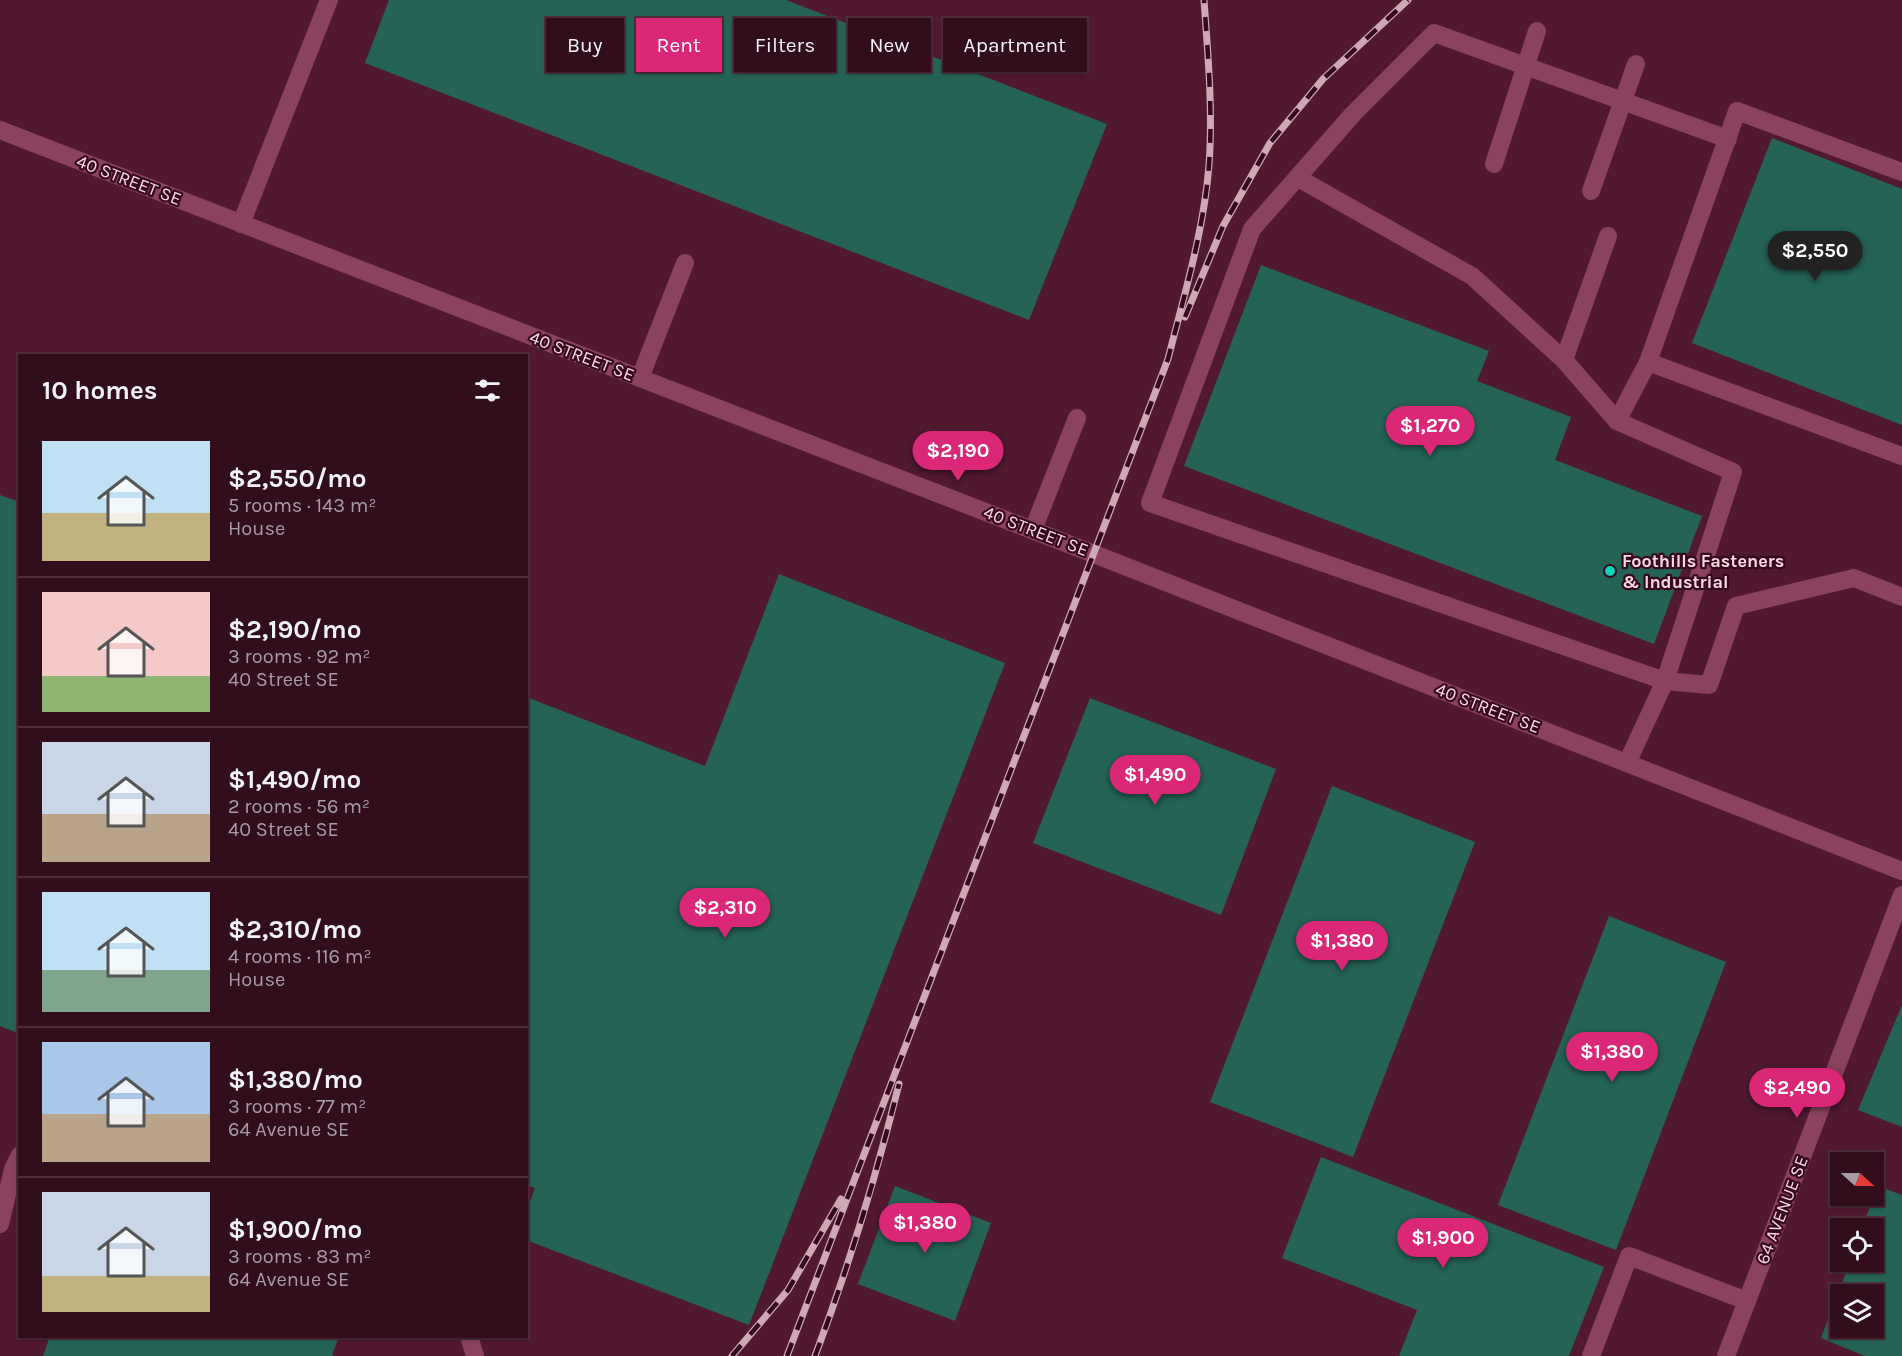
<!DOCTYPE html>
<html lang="en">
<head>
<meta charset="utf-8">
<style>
	:root { --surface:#320e1d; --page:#3d1c2a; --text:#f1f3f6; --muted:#a89ca4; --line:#4d2e3b; --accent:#db2777 }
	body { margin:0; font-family:Karla,sans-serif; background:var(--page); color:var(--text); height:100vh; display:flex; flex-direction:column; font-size:22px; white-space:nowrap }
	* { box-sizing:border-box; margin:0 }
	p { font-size:20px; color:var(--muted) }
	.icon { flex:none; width:33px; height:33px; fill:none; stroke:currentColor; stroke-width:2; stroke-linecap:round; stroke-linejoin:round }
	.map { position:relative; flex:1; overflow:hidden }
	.side { position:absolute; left:18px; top:354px; width:510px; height:984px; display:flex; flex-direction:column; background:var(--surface); border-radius:0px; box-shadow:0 2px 4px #0004,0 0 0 2px var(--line) }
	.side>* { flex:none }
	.guide { position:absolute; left:546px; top:18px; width:570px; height:54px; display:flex; gap:12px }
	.needle { width:39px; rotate:111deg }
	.controls { position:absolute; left:1830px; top:1152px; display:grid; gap:12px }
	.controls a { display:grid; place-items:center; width:54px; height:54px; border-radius:0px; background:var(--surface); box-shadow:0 2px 4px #0004,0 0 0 2px var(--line); font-size:30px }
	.price { position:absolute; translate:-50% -51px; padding:0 14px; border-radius:21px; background:var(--accent); color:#fff; font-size:20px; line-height:39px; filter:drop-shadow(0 2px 3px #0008) }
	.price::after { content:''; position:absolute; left:50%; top:36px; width:18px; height:14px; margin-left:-9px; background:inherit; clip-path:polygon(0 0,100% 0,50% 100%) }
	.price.active { background:#222; color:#fff }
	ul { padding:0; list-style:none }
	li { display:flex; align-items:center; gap:18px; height:150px; padding:0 24px }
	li+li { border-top:2px solid var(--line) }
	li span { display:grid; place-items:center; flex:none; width:168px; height:120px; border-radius:0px; color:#555 }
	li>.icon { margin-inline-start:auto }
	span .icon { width:72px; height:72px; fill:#fffc; stroke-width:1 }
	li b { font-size:26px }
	h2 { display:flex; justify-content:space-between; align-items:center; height:72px; padding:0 24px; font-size:26px }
	.pill { padding:0 21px; border-radius:0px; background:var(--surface); box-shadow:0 2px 4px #0004,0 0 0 2px var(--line); font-size:21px; line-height:54px }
	.pill.active { background:var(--accent); color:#fff }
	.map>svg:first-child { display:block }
</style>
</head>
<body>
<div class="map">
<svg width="1902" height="1356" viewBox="0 0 1902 1356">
	<rect width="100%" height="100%" fill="#421327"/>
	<path fill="#501930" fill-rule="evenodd" d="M0,0H1902V1356H0ZM20,356H526V1336H20ZM1840,1162H1874V1196H1840ZM1840,1228H1874V1262H1840ZM1840,1294H1874V1328H1840Z"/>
	<g fill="#256357" fill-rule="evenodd">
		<polygon points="389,0 786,0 1107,124 1029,320 365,63"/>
		<polygon points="1772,138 1902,189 1902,425 1692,343"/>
		<polygon points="1261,265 1489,351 1477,381 1571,417 1555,460 1702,516 1654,644 1184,466"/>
		<polygon points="0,495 20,502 20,1034 0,1026"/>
		<polygon points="779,574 1005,663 749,1325 526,1240 526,1213 535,1188 526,1185 526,697 705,766"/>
		<polygon points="1090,698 1276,769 1221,915 1033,843"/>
		<polygon points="1332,786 1475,842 1353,1157 1210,1102"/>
		<polygon points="1609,916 1726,962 1616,1250 1498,1205"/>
		<polygon points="1902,1005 1902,1127 1858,1110"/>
		<polygon points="1321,1157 1604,1267 1569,1356 1399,1356 1417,1310 1282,1258"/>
		<polygon points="895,1186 991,1223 955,1321 858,1284"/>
		<path d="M1878,1186L1902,1195V1356H1865L1821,1338L1850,1262H1874V1228H1862ZM1840,1294H1874V1328H1840Z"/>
		<polygon points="50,1336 339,1336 332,1356 43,1356"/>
	</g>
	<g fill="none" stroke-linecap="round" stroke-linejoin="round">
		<g stroke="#8a425e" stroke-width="18">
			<polyline points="1728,139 1434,33 1353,114 1252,229 1150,503 1665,681 1709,685 1736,606 1854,578 1902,597"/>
			<polyline points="1494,164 1537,31"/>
			<polyline points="1902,172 1737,111 1648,362 1902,456"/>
			<polyline points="1298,178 1472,276 1564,360"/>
			<polyline points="1591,191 1636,64"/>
			<polyline points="241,224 329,0"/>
			<polyline points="1608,236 1564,360 1617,421 1733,472 1665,681 1627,763"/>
			<polyline points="640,378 685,263"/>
			<polyline points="1617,421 1648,362"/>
			<polyline points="1033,530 1077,418"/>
			<polyline points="0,1224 13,1169 20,1155"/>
			<polyline points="469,1336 475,1356"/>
			<polyline points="1591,1356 1629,1256 1747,1301"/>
		</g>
		<g stroke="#8a425e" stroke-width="18">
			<polyline points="0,130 1094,554 1902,871"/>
			<polyline points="1726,1356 1902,895"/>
		</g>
		<defs>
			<g id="rail">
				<polyline points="1185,317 1223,226 1270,143 1323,79 1408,0"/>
				<polyline points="732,1356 788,1290 841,1199"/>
				<path d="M787,1356L1168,359C1184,296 1204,230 1209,165C1213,111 1208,55 1204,0"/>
				<path d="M815,1356C849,1266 876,1177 899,1084"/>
			</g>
		</defs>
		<use href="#rail" stroke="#cda8b5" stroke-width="7"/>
		<use href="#rail" stroke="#37081d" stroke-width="4.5" stroke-dasharray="14" stroke-linecap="butt"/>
	</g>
	<circle fill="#00d5b7" stroke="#37081d" stroke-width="2" cx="1610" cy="571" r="6"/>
	<g text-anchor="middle" stroke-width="4.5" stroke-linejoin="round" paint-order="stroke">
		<g font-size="18" fill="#f9d8e2" stroke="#37081d">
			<text transform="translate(129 180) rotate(21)" y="6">40 STREET SE</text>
			<text transform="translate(582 356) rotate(21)" y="6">40 STREET SE</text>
			<text transform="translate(1036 531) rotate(21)" y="6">40 STREET SE</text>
			<text transform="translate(1488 708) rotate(21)" y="6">40 STREET SE</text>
			<text transform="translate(1782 1210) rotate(-69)" y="6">64 AVENUE SE</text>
		</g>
		<g font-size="18" font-weight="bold" fill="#f9d8e2" stroke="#37081d" text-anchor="start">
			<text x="1622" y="567">Foothills Fasteners<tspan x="1622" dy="21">&amp; Industrial</tspan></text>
		</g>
	</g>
</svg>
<div class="controls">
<a><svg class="needle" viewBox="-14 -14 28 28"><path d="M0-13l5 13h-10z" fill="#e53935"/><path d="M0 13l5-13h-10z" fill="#a89ca4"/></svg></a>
<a><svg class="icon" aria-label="locate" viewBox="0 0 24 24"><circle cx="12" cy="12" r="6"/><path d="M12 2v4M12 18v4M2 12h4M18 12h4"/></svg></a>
<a><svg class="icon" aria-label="layers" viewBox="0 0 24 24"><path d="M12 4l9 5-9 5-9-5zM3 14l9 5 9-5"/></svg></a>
</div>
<b class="price active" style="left:1815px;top:282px">$2,550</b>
<b class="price" style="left:1430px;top:457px">$1,270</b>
<b class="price" style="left:958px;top:482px">$2,190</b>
<b class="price" style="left:1155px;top:806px">$1,490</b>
<b class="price" style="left:725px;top:939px">$2,310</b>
<b class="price" style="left:1342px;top:972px">$1,380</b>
<b class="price" style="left:1612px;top:1083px">$1,380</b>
<b class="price" style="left:1797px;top:1119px">$2,490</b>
<b class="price" style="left:925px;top:1254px">$1,380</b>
<b class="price" style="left:1443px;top:1269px">$1,900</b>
<div class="guide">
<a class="pill">Buy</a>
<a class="pill active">Rent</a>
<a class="pill">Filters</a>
<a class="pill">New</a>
<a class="pill">Apartment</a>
</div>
<section class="side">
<h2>10 homes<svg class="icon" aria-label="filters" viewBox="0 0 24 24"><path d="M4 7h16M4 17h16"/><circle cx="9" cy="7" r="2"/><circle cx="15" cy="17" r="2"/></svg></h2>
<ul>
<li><span style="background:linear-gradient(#bfe0f5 60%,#c2b280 0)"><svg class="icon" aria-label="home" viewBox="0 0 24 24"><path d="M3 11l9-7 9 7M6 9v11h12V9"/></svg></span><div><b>$2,550/mo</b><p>5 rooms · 143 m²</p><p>House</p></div></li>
<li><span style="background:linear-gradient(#f6c9c9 70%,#8fb573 0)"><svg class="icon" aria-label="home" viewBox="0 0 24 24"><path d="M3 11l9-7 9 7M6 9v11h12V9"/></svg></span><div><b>$2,190/mo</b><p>3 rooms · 92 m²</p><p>40 Street SE</p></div></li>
<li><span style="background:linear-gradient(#c9d6e8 60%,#b9a48a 0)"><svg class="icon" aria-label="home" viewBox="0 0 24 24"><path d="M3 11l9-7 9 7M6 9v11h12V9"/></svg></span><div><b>$1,490/mo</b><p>2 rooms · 56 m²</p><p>40 Street SE</p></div></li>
<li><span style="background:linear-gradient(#bfe0f5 65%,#7fa58c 0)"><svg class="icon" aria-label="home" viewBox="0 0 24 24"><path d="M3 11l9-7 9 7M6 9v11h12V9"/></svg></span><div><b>$2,310/mo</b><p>4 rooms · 116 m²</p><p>House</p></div></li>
<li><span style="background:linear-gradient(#a9c7e8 60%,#b9a48a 0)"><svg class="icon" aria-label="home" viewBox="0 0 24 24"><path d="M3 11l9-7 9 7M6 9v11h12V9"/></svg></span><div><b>$1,380/mo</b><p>3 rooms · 77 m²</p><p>64 Avenue SE</p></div></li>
<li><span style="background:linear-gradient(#c9d6e8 70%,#c2b280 0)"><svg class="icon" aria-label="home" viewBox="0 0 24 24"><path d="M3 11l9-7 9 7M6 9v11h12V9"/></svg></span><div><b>$1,900/mo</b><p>3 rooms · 83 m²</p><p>64 Avenue SE</p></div></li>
</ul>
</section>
</div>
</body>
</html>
